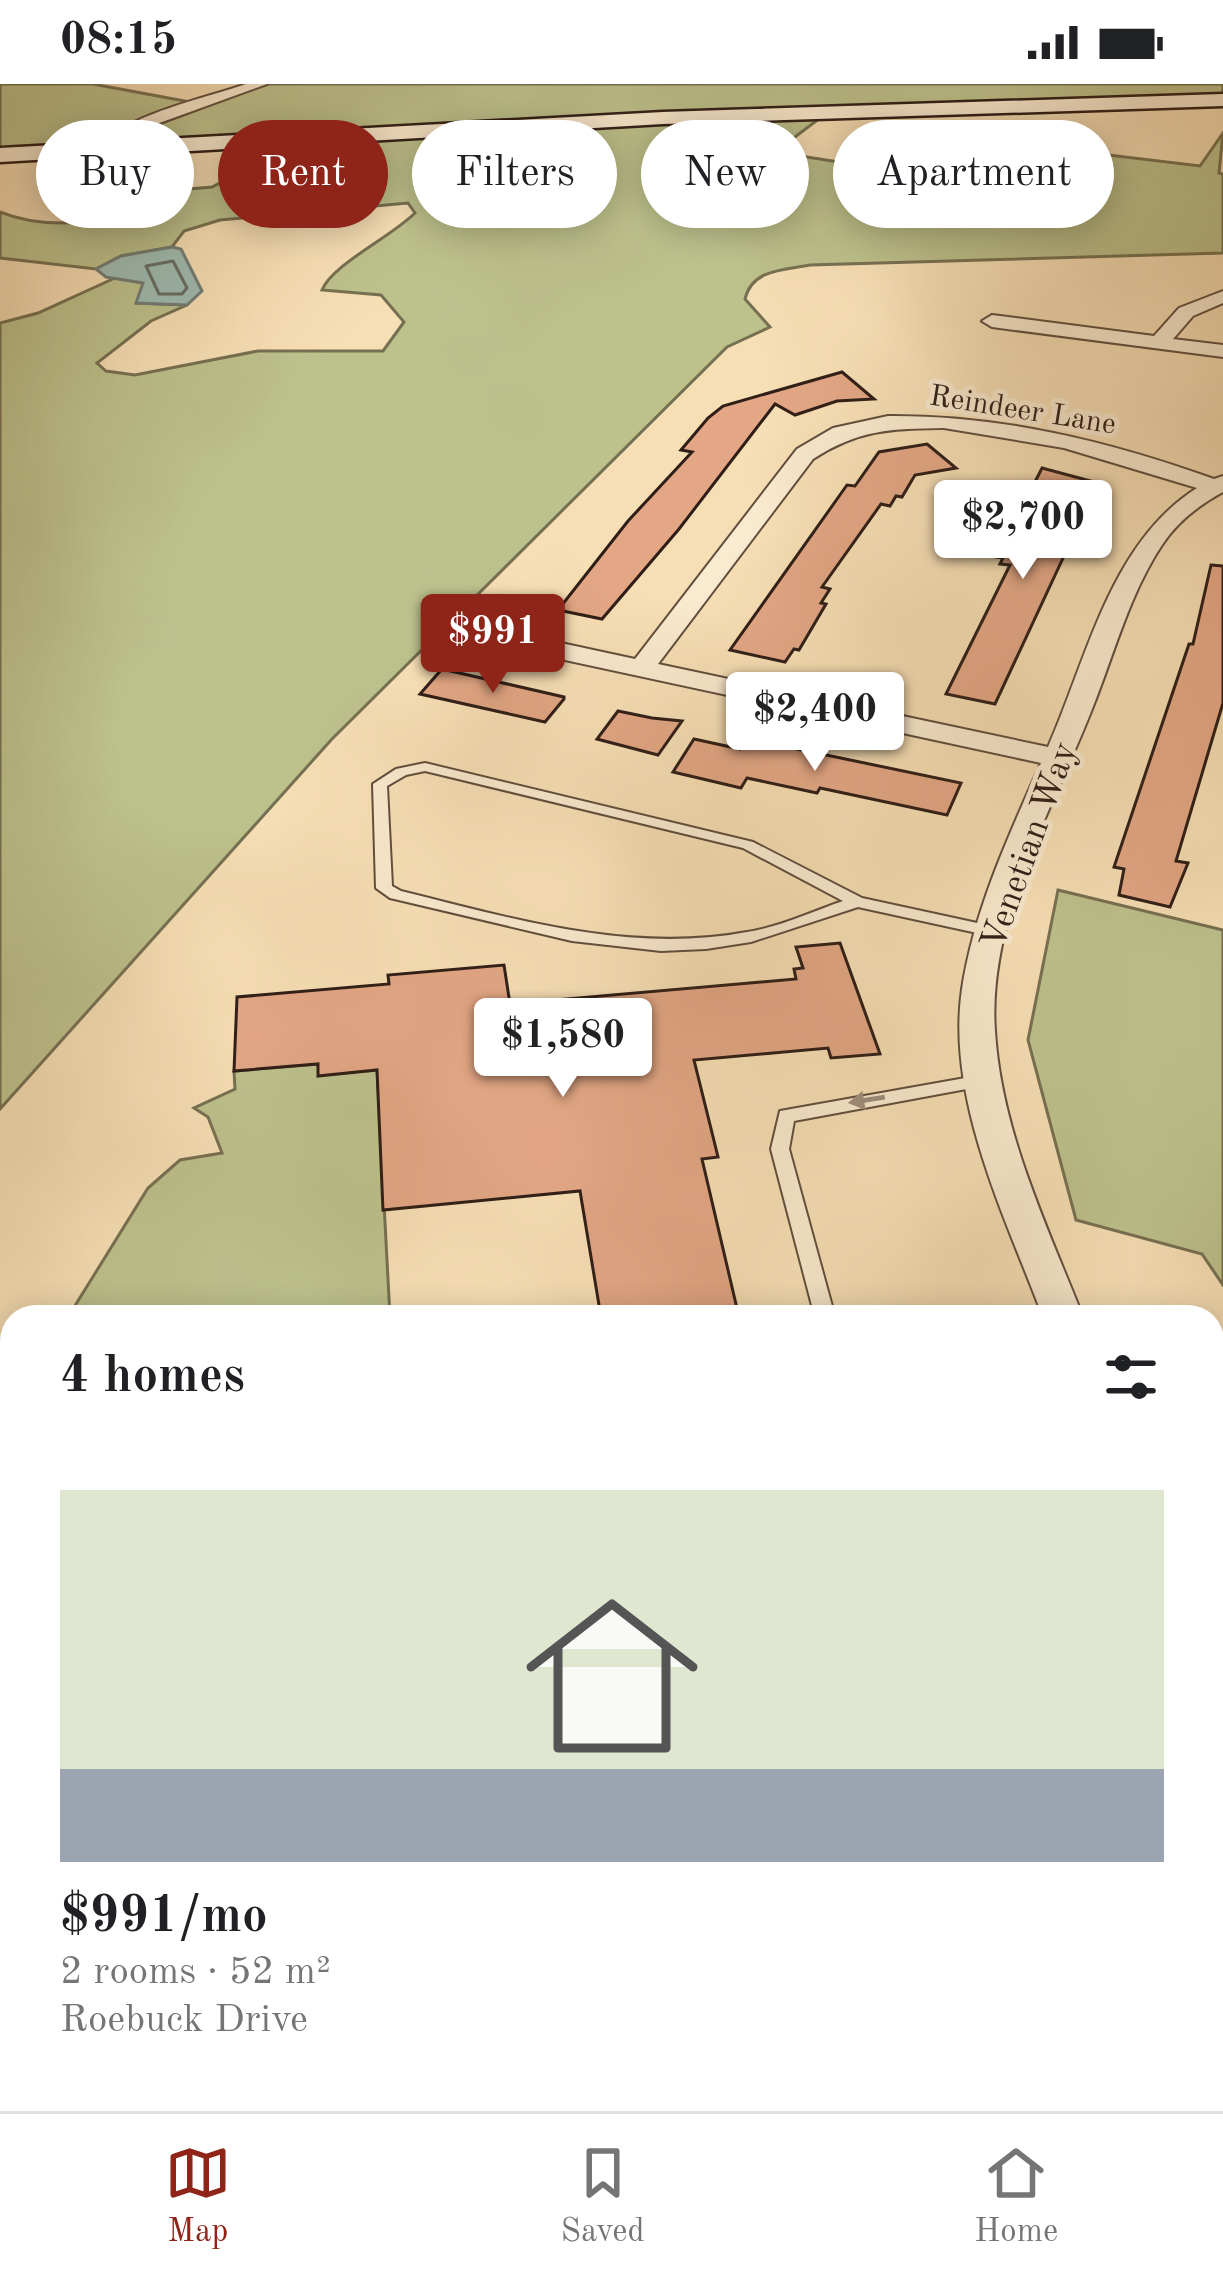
<!DOCTYPE html>
<html lang="en">
<head>
<meta charset="utf-8">
<style>
	:root { --surface:#fff; --page:#f6f6f6; --text:#202124; --muted:#757577; --line:#e0e0e0; --accent:#8f2418 }
	body { margin:0; font-family:"Old Standard TT",serif; background:var(--page); color:var(--text); height:100vh; display:flex; flex-direction:column; font-size:45px; white-space:nowrap }
	* { box-sizing:border-box; margin:0 }
	p { font-size:39px; color:var(--muted) }
	.icon { flex:none; width:66px; height:66px; fill:none; stroke:currentColor; stroke-width:2; stroke-linecap:round; stroke-linejoin:round }
	.map { position:relative; flex:1; overflow:hidden }
	.drawer { position:absolute; left:0px; top:1221px; width:1224px; height:807px; display:flex; flex-direction:column; background:var(--surface); border-radius:36px 36px 0 0; box-shadow:0 6px 30px #0003 }
	.drawer>* { flex:none }
	.top-card { position:absolute; left:36px; top:36px; width:1152px; height:108px; display:flex; gap:24px }
	.price { position:absolute; translate:-50% -102px; padding:0 27px; border-radius:12px; background:#fff; color:#222; font-size:39px; line-height:78px; filter:drop-shadow(0 3px 6px #0008) }
	.price::after { content:''; position:absolute; left:50%; top:72px; width:36px; height:27px; margin-left:-18px; background:inherit; clip-path:polygon(0 0,100% 0,50% 100%) }
	.price.selected { background:var(--accent); color:#fff }
	ul { padding:0; list-style:none }
	li { display:grid; align-content:center; gap:24px; height:636px; padding:0 60px }
	li+li { border-top:3px solid var(--line) }
	li span { display:grid; place-items:center; height:372px; border-radius:0px; color:#555 }
	li>.icon { margin-inline-start:auto }
	span .icon { width:216px; height:216px; fill:#fffc; stroke-width:1 }
	li b { font-size:51px }
	h2 { display:flex; justify-content:space-between; align-items:center; height:144px; padding:0 60px; font-size:51px }
	.tag { padding:0 42px; border-radius:54px; background:var(--surface); box-shadow:0 6px 30px #0003; font-size:42px; line-height:108px }
	.tag.selected { background:var(--accent); color:#fff }
	.status { display:flex; justify-content:space-between; align-items:center; height:84px; padding:0 60px; background:var(--surface); direction:ltr }
	.status svg { height:33px; fill:currentColor }
	.tab-bar { display:flex; justify-content:space-around; align-items:center; height:168px; border-top:3px solid var(--line); background:var(--surface); font-size:33px; color:var(--muted) }
	.tab-bar a { display:grid; justify-items:center; gap:6px }
	.tab-bar .selected { color:var(--accent) }
	.map>svg:first-child { display:block }
</style>
</head>
<body>
<div class="status"><b>08:15</b><svg viewBox="0 0 49 12"><path d="M0 12V9h3v3zM5 12V6h3v6zM10 12V3h3v9zM15 12V0h3v12zM26 1h20v11H26zM47 4h2v5h-2z"/></svg></div>
<div class="map">
<svg width="1223" height="2027" viewBox="0 0 1223 2027">
	<rect width="100%" height="100%" fill="#f7dfb5"/>
	<filter id="stains"><feTurbulence type="fractalNoise" baseFrequency=".00167" numOctaves="4"/><feColorMatrix values="0 0 0 0 .2 0 0 0 0 .09 0 0 0 0 .02 0 0 0 .5 -.17"/></filter>
	<radialGradient id="worn" r=".72"><stop offset=".6" stop-color="#630" stop-opacity="0"/><stop offset="1" stop-color="#630" stop-opacity=".3"/></radialGradient>
	<g fill="#bdc28d" stroke="#767052" stroke-width="3">
		<polygon points="0,0 93,0 201,20 122,45 94,62 0,69"/>
		<polygon points="266,0 1223,0 1223,15 126,59 122,54"/>
		<path d="M824,31L775,68L852,80L848,86L1006,105L1042,63L1200,82L1223,49L1219,89L1223,90V169L810,181C784,186 752,185 745,215L770,243L727,263L332,655L0,1025V239L38,229L115,194L144,199L137,219L187,221L151,237L97,279L106,287L135,291L258,267H383L404,238L381,211L322,206C333,180 391,153 415,129L408,119L220,136L184,147L172,163L121,172L96,185L0,174V128C48,148 119,139 164,116L166,107L212,103L288,63L303,67L269,98L272,116L289,122L377,112L379,104L356,77L354,54Z"/>
		<polygon points="1058,806 1223,846 1223,1201 1202,1170 1076,1136 1028,956"/>
		<polygon points="318,980 319,991 377,986 390,1233 68,1233 148,1104 180,1076 222,1069 208,1033 194,1024 235,1005 234,987"/>
		<polygon points="0,1832 12,1838 12,2016 374,2016 396,2027 0,2027"/>
	</g>
	<polygon fill="#9ebcb3" stroke="#727d75" stroke-width="3" points="172,163 181,165 202,207 187,221 136,219 143,199 106,193 96,185 121,172"/>
	<g fill="none" stroke-linecap="round" stroke-linejoin="round">
		<polygon stroke="#666d65" stroke-width="3" points="173,177 187,204 182,210 159,210 146,182"/>
	</g>
	<g fill="#e3a785" stroke="#2f1e17" stroke-width="3">
		<polygon points="842,288 874,315 837,317 795,331 775,320 679,445 602,535 558,526 628,437 692,368 681,366 708,334 723,322"/>
		<polygon points="927,360 956,384 915,391 902,413 896,412 890,422 881,420 822,503 830,505 821,519 826,520 799,566 794,565 785,578 730,566 847,401 855,402 879,368"/>
		<polygon points="1042,384 1098,399 995,620 946,610 1010,481 1000,480 1003,474 997,473"/>
		<polygon points="1211,481 1223,482 1223,619 1176,777 1188,779 1170,823 1119,811 1124,785 1114,783 1189,560 1193,560"/>
		<polygon points="442,585 564,613 564,615 545,638 420,610"/>
		<polygon points="618,627 652,634 682,637 658,671 597,655"/>
		<polygon points="749,652 778,661 961,699 947,731 820,704 817,709 747,694 741,704 673,688 694,655 740,665"/>
		<polygon points="840,859 880,970 831,974 828,964 694,976 718,1073 702,1075 739,1233 601,1233 580,1107 383,1126 377,986 318,992 318,980 234,987 237,913 389,900 388,891 504,881 510,920 796,895 794,885 803,884 796,863"/>
	</g>
	<g fill="none" stroke-linecap="round" stroke-linejoin="round">
		<defs>
			<g id="service">
				<path d="M425,679L753,758L862,814L991,842L999,847L991,852L858,823L751,858L706,865L661,867L572,857L390,814L376,804L373,700L396,685ZM425,687L743,764L843,817C811,828 780,843 747,848C629,870 515,835 401,807L392,802L387,702L406,691Z"/>
				<polygon points="982,991 988,993 991,997 988,1001 794,1037 789,1065 835,1233 815,1233 771,1065 780,1027"/>
			</g>
			<g id="minor">
				<path d="M246,0H267L140,46L121,56L114,67L101,64C119,32 210,13 246,0Z"/>
				<polygon points="1223,207 1223,219 1193,232 1173,255 1223,261 1223,273 992,243 982,237 992,231 1154,252 1179,224"/>
				<path d="M888,332C1000,331 1108,357 1214,395L1223,392V408C1199,421 1177,438 1162,461C1130,509 1115,567 1094,620C1055,721 987,834 995,947C1001,1047 1047,1142 1083,1233H1043C1005,1132 946,1015 962,905C974,826 1009,751 1041,679L468,555L455,547L468,539L635,575L797,365L833,344ZM944,344L1064,364L1197,404C1110,459 1087,575 1048,663L658,580L813,375C860,345 890,345 944,344Z"/>
				<polygon points="1100,2016 1158,2016 1156,2027 1098,2027"/>
			</g>
			<polygon id="secondary" points="1223,10 1223,22 663,40 0,78 0,64 663,28"/>
		</defs>
		<use href="#service" stroke="#614e3e" stroke-width="4"/>
		<use href="#minor" stroke="#614e3e" stroke-width="4"/>
		<use href="#secondary" stroke="#2f1e17" stroke-width="5"/>
		<polyline stroke="#2f1e17" stroke-width="9" stroke-dasharray="14 9" stroke-linecap="butt" points="1212,1477 1223,1477"/>
		<use href="#service" fill="#faeacf" fill-rule="evenodd"/>
		<use href="#minor" fill="#faeacf" fill-rule="evenodd"/>
		<use href="#secondary" fill="#faeacf" fill-rule="evenodd"/>
	</g>
	<defs><path id="oneway-solid" d="M-6-.8H1V-3.2L6.5 0L1 3.2V.8H-6Z" transform="scale(3)"/></defs>
	<use fill="#9f8e7c" href="#oneway-solid" transform="translate(867 1016) rotate(171)"/>
	<g text-anchor="middle" stroke-width="10" stroke-linejoin="round" paint-order="stroke">
		<g font-size="30" fill="#2f1e17" stroke="#faeacf">
			<text transform="translate(1023 325) rotate(9)" y="10">Reindeer Lane</text>
		</g>
		<g font-size="36" fill="#2f1e17" stroke="#faeacf">
			<text transform="translate(1027 761) rotate(-70)" y="13">Venetian Way</text>
		</g>
	</g>
	<rect width="100%" height="100%" filter="url(#stains)"/>
	<rect width="100%" height="100%" fill="url(#worn)"/>
</svg>
<b class="price" style="left:1023px;top:498px">$2,700</b>
<b class="price selected" style="left:493px;top:612px">$991</b>
<b class="price" style="left:815px;top:690px">$2,400</b>
<b class="price" style="left:563px;top:1016px">$1,580</b>
<div class="top-card">
<a class="tag">Buy</a>
<a class="tag selected">Rent</a>
<a class="tag">Filters</a>
<a class="tag">New</a>
<a class="tag">Apartment</a>
</div>
<section class="drawer">
<h2>4 homes<svg class="icon" aria-label="filters" viewBox="0 0 24 24"><path d="M4 7h16M4 17h16"/><circle cx="9" cy="7" r="2"/><circle cx="15" cy="17" r="2"/></svg></h2>
<ul>
<li><span style="background:linear-gradient(#dfe7d0 75%,#9aa5b1 0)"><svg class="icon" aria-label="home" viewBox="0 0 24 24"><path d="M3 11l9-7 9 7M6 9v11h12V9"/></svg></span><div><b>$991/mo</b><p>2 rooms · 52 m²</p><p>Roebuck Drive</p></div></li>
</ul>
</section>
</div>
<nav class="tab-bar">
<a class="selected"><svg class="icon" aria-label="map" viewBox="0 0 24 24"><path d="M3 6l6-2 6 2 6-2v14l-6 2-6-2-6 2zM9 4v14M15 6v14"/></svg>Map</a>
<a><svg class="icon" aria-label="saved" viewBox="0 0 24 24"><path d="M7 4h10v16l-5-4-5 4z"/></svg>Saved</a>
<a><svg class="icon" aria-label="home" viewBox="0 0 24 24"><path d="M3 11l9-7 9 7M6 9v11h12V9"/></svg>Home</a>
</nav>
</body>
</html>
